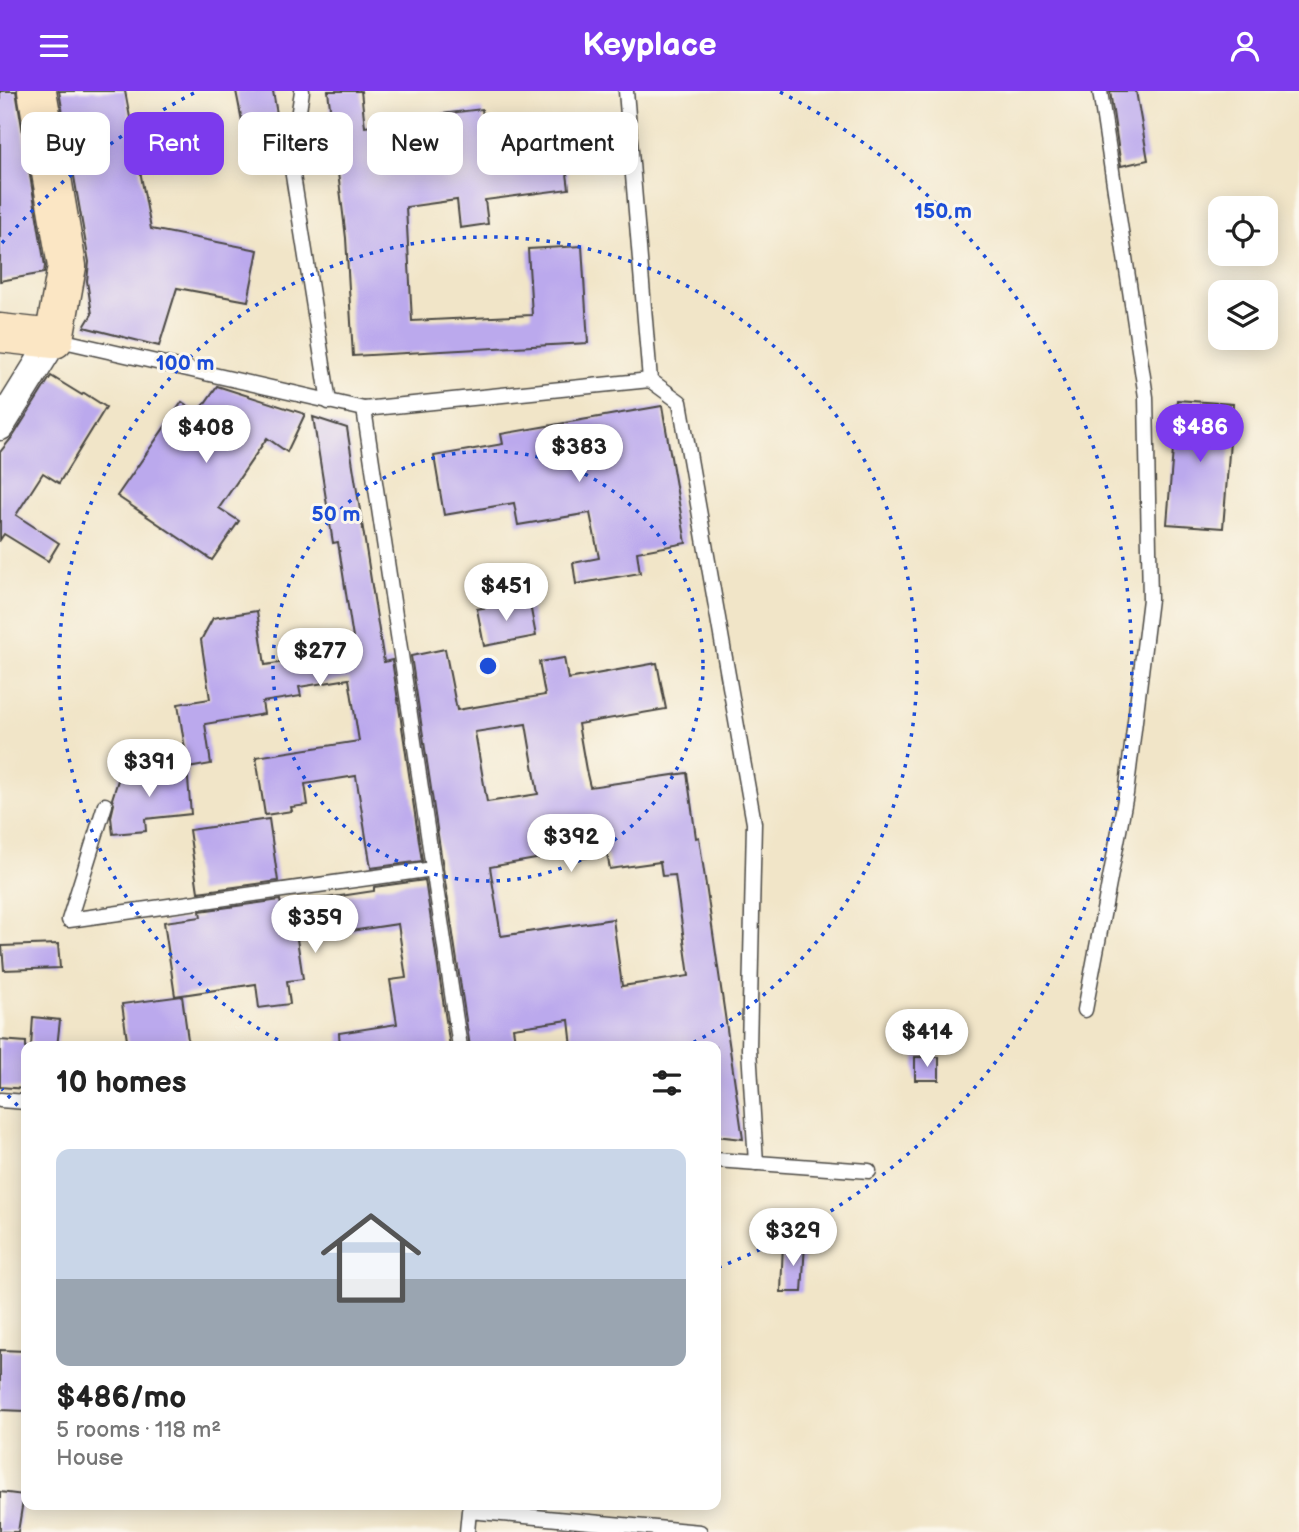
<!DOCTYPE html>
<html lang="en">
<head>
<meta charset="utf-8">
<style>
	:root { --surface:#fff; --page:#f2f2f2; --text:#222; --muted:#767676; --line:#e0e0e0; --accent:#7c3aed }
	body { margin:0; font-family:"Balsamiq Sans",sans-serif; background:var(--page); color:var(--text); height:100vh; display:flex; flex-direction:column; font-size:26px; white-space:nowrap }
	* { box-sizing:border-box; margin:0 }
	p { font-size:23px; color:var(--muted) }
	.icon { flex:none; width:38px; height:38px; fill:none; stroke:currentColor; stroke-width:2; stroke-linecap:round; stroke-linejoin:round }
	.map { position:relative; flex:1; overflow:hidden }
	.details { position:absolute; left:21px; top:950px; width:700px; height:469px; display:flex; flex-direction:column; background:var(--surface); border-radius:14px; box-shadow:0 4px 18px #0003 }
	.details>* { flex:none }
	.guide { position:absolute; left:21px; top:21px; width:700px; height:63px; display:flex; gap:14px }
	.buttons { position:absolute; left:1208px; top:105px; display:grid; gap:14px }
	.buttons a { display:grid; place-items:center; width:70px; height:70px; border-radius:14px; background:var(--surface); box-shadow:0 4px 18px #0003; font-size:35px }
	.price { position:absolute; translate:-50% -60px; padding:0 16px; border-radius:24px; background:#fff; color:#222; font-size:23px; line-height:46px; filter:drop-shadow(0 2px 4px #0008) }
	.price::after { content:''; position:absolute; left:50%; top:42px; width:21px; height:16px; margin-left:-10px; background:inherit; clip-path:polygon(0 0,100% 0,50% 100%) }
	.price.selected { background:var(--accent); color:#fff }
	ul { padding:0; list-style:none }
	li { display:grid; align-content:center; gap:14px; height:371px; padding:0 35px }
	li+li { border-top:2px solid var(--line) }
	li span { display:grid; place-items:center; height:217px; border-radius:14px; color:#555 }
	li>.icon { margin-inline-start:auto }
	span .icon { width:126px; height:126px; fill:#fffc; stroke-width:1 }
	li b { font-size:30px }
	h2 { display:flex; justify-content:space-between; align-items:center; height:84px; padding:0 35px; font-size:30px }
	.chip { padding:0 24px; border-radius:14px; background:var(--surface); box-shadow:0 4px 18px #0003; font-size:24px; line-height:63px }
	.chip.selected { background:var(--accent); color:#fff }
	header { display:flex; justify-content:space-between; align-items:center; height:91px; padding:0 35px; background:var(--accent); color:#fff; font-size:32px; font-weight:800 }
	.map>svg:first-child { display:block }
</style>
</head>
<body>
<header><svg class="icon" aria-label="menu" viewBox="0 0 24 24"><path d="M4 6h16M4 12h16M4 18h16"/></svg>Keyplace<svg class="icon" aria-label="person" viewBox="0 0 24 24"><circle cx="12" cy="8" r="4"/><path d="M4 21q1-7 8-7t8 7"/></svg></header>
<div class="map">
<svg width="1299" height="1441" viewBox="0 0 1299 1441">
	<rect width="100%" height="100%" fill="#fbf7ec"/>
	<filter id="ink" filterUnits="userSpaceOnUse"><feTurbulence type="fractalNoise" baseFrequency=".0143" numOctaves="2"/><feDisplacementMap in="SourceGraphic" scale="14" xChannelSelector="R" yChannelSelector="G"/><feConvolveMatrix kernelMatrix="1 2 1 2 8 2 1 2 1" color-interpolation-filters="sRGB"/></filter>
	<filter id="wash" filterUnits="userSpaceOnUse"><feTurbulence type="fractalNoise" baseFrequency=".00686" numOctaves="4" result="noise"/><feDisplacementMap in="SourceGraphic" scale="28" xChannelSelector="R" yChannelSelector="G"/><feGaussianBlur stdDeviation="1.57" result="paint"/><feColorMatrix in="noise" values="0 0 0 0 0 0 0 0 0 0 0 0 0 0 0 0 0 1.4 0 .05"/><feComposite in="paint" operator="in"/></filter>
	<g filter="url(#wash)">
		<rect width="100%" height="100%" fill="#f1e5c8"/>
		<g id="blocks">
			<g fill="#bba9ed" fill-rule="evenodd">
				<polygon points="0,0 16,0 45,175 44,182 0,190"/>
				<polygon points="59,0 125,0 151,138 258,159 248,210 177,197 159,255 84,236 92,223 87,190 89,171"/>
				<polygon points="236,0 273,0 278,29 243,35"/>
				<polygon points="328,0 361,0 365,36 441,26 440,23 482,18 490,84 566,75 569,98 485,109 488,133 460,137 457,109 406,116 412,230 532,224 528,158 582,155 588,252 353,265 346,147"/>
				<polygon points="1110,0 1136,0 1148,69 1121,75"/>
				<polygon points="51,285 82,304 84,302 106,316 59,392 43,382 16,424 59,452 48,470 4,443 0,449 0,361 14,344"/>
				<polygon points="217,295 305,323 287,361 267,347 219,417 239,430 212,469 117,405 182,311 198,322"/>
				<polygon points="1177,309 1233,313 1223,437 1167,433"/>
				<polygon points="662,315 686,452 637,461 640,482 576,493 573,472 599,467 590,422 518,434 514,412 444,424 434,365 503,353 501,343"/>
				<polygon points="313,326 347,337 384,571 392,569 422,770 371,777 356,685 305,693 308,714 291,716 292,720 265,724 256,666 359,650 349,588 299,596 301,605 262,611 264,623 205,633 211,673 188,677 178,613 210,608 201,549 213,527 257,520 265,574 355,560 338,451 333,452"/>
				<polygon points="529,508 536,545 484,555 477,518"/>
				<path d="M445,558L457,619L545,604L539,571L564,567L568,588L657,572L666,618L578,633L586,679L590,696L687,682L696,747L699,746L743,1048L716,1045V956H572L569,929L513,937L516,956H470L411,565ZM526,633L538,703L487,711L475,641ZM570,762L571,769L607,763L610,778L660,771L662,785L675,784L689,885L622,895L613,828L501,845L490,776Z"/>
				<polygon points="187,677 191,723 145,728 146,740 113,743 111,726 114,713 112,708 120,683"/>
				<polygon points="269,728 278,790 198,801 189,739"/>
				<polygon points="425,789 450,956 340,956 339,942 397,933 390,889 406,887 398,833 297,848 303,888 287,890 290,913 259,917 256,893 175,905 164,831 201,826 200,820 280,809 281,814 374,800 374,796"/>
				<polygon points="58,853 60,877 4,879 2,855"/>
				<polygon points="182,905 189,956 128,956 122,913"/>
				<polygon points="33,926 60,929 57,956 31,956"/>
				<polygon points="0,949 26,951 26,998 0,996"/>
				<rect x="915" y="966" width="24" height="23"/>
				<polygon points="783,1152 805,1153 802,1201 781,1201"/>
				<polygon points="0,1259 26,1260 26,1320 0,1319"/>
				<polygon points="0,1401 24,1404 18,1441 0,1441"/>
			</g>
		</g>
	</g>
	<g filter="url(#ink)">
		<use href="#blocks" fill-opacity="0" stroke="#494743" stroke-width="2"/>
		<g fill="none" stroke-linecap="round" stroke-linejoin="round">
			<defs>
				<g id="lane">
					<polyline points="302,0 291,72 329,311"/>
					<polyline points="626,0 650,289"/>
					<polyline points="55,248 364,318 460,956"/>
					<polyline points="364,318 650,289 680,311 754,732 749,958 756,1072"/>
					<polyline points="105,714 69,829 433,778"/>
					<polyline points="1085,919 1126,703 1150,508 1146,306 1100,0"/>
					<polyline points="0,1009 26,1011"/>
					<polyline points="716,1069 869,1080"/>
					<polyline points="467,1441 469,1420 700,1441"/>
				</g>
				<polyline id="street" points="0,335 54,248"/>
				<polyline id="secondary" points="0,242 54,248 67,175 37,0"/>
			</defs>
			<use href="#lane" stroke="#494743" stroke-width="17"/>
			<use href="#street" stroke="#494743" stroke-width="31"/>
			<use href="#secondary" stroke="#494743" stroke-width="41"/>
			<use href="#lane" stroke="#fff" stroke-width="14"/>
			<use href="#street" stroke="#fff" stroke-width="28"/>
			<use href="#secondary" stroke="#fbe6c4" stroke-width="38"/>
		</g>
	</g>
	<g fill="none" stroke="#1d4ed8" stroke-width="3.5" stroke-dasharray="3.5 7">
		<circle cx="488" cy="575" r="215"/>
		<path d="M287 954A429 429 0 1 1 689 954"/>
		<path d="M25 1022A644 644 0 0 1 2 998M2 152A644 644 0 0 1 196 1M780 1A644 644 0 0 1 719 1176"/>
	</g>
	<circle cx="488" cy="575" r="10" fill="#1d4ed8" stroke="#fbf7ec" stroke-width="3.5"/>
	<g font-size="21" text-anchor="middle" font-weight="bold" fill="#1d4ed8" stroke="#fbf7ec" stroke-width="6" stroke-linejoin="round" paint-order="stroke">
		<text x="943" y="127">150 m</text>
		<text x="185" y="279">100 m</text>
		<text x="336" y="430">50 m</text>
	</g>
</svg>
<div class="buttons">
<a><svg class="icon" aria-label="locate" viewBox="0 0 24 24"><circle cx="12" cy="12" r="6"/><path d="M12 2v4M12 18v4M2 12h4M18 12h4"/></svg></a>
<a><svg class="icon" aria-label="layers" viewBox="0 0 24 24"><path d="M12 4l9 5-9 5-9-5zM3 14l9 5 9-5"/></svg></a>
</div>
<b class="price selected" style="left:1200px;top:373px">$486</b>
<b class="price" style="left:206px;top:374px">$408</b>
<b class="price" style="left:579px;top:393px">$383</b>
<b class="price" style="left:506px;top:532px">$451</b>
<b class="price" style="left:320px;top:597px">$277</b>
<b class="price" style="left:149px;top:708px">$391</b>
<b class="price" style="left:571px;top:783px">$392</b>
<b class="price" style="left:315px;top:864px">$359</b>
<b class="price" style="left:927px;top:978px">$414</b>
<b class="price" style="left:793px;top:1177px">$329</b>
<div class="guide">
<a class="chip">Buy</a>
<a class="chip selected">Rent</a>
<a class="chip">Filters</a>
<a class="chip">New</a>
<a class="chip">Apartment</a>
</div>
<section class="details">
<h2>10 homes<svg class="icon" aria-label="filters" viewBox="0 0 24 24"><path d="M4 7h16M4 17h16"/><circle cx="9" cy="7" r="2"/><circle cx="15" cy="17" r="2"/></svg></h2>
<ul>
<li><span style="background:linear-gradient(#c9d6e8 60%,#9aa5b1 0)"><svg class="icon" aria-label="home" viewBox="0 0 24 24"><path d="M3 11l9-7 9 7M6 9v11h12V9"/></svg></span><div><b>$486/mo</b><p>5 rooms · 118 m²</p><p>House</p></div></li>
</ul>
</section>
</div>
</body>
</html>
